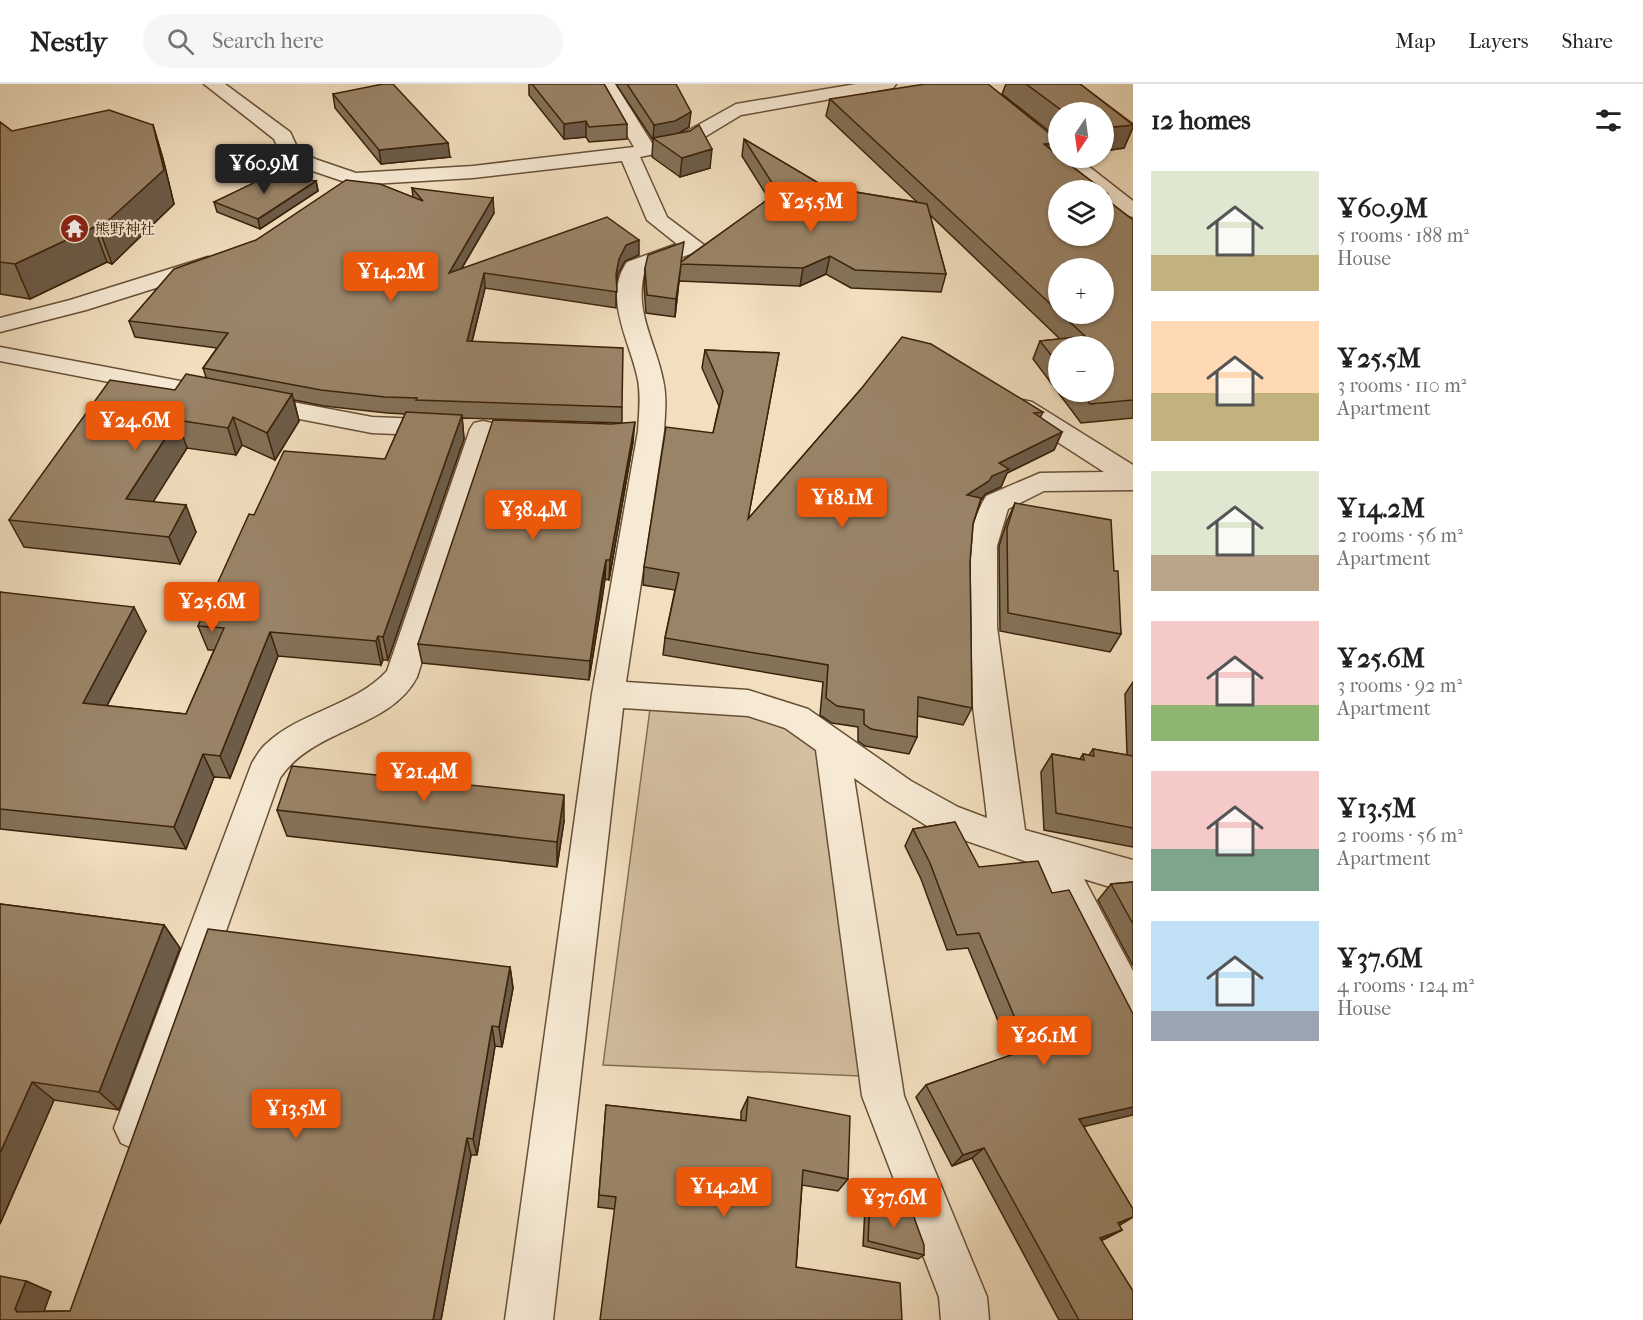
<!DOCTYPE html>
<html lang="en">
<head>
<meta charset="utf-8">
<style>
	:root { --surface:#fff; --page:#f6f6f6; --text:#222; --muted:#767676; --line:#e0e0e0; --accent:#ea580c }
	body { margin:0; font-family:"IM FELL French Canon","Noto Serif JP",serif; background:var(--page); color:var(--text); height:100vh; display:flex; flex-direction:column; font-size:22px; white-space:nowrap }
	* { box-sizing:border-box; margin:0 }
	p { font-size:20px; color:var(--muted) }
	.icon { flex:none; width:33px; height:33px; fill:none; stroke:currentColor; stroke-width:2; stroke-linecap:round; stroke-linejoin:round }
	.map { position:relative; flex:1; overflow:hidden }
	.sheet { display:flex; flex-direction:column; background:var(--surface); width:510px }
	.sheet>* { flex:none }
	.needle { width:39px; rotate:193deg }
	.fabs { position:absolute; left:1048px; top:18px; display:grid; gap:12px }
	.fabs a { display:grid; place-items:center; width:66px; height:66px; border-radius:50%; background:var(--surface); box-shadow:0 2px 4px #0004; font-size:30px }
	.price { position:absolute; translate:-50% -51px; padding:0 14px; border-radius:6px; background:var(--accent); color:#fff; font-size:20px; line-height:39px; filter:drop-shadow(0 2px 3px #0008) }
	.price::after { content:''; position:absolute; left:50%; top:36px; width:18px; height:14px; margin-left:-9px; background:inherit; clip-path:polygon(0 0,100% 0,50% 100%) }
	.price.active { background:#222; color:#fff }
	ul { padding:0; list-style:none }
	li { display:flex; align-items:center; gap:18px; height:150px; padding:0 18px }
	li span { display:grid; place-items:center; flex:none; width:168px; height:120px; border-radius:0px; color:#555 }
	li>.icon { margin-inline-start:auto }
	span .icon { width:72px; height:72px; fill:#fffc; stroke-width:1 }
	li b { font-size:26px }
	h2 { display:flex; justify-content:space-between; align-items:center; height:72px; padding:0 18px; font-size:26px }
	header { display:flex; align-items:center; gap:36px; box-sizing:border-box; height:84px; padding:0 30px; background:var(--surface); border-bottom:2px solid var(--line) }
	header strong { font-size:28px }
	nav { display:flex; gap:33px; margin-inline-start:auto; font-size:21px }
	.search { width:420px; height:54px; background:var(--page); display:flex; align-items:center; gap:15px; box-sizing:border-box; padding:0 21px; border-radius:33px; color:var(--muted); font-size:22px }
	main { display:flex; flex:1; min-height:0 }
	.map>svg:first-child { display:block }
</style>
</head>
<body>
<header>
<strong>Nestly</strong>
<div class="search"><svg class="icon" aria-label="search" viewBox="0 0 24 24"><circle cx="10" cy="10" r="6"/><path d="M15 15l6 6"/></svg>Search here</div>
<nav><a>Map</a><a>Layers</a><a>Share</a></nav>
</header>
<main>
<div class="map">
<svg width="1133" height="1236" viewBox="0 0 1133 1236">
	<rect width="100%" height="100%" fill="#f2dfbf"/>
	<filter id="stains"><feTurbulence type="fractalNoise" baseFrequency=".00333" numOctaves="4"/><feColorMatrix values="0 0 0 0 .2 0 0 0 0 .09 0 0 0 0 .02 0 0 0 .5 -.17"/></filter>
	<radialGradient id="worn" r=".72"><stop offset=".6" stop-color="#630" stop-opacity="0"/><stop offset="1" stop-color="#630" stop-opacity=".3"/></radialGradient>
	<polygon fill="#d3bfa0" stroke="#867054" stroke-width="1.5" points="650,625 747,626 827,662 883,993 603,981"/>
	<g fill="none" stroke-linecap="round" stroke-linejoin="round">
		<defs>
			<g id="street">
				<path d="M204,0H225L290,48L297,63L315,75L356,89L473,82L634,63L597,0H615L652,59L675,54L736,20L856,0H896L893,4L887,5L741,31L688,63L640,73L667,133L704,161L701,166L645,187C633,226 656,259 663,296C667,313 665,329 664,347L626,598L748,606L808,625L911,697L958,723L987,734C978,649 958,548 967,464C969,448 978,426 986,412L1040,389L1104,388L1014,330L1010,324L1014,318L1023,316L1032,318L1133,381V406L1044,407L1008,425L997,462V543L1025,746L1133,776V810L1084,795L1133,887V948L1119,942L1039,782L932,745L887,717L854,694L904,1012L987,1213L989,1236H941L939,1213L862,1012L816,666L785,644L748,632L623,624L553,1236H505L592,610L638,347C639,329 641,313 638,296C631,259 602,214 627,178L677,160L647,136L622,77L473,94L354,101L301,83L281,70L274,55Z"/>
				<polygon points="1059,70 1059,74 1078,74 1133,117 1133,133 1126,131 1104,114 1104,106 1094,106 1059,78 1056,74"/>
				<polygon points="208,173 216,175 219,180 216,185 86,226 0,248 0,234 70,216"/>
				<polygon points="0,263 372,333 445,336 454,338 458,344 454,350 445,352 372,349 0,277"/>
				<path d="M483,337L492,339L496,345L417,593C390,645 313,644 280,694L151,1059L136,1066L121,1059L114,1044L252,679C256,673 260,665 266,660C301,627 355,622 387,587L470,345L474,339Z"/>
			</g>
		</defs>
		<use href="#street" stroke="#685036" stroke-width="3"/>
		<use href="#street" fill="#f7ead5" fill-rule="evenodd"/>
	</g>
	<g fill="#847259" stroke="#3a2109" stroke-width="1.5" fill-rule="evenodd">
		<polygon points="529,0 604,0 627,40 627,55 589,58 586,53 564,55 529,11"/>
		<polygon points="616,0 676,0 689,43 680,49 710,84 680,93 652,73 653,56"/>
		<polygon points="1006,0 1080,0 1133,40 1133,43 1124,64 1104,67 1104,28 1059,28 1059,55 1002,10"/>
		<polygon points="333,10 450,73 381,80 335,24"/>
		<path d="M830,15L1059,57V61L1056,70L1108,110L1106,115L1133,136V334L1081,339L1033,275L1040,257L1060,255L930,131L946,190L941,208L851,204L826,190L800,202L679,197L675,233L646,229L644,202L645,184L682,177L769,115L742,72L744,55L825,103L917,118L826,32ZM1059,184L1104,230H1059ZM1059,262L1104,308H1059Z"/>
		<polygon points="0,38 12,47 153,41 163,75 174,120 112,180 107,178 30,215 0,210"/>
		<polygon points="316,97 318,107 260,145 217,128 214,118"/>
		<polygon points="412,104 494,129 462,184 639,171 625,177 618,190 616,200 616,224 485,204 472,258 622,323 622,339 462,334 464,355 388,576 383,576 381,581 278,572 230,694 214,693 186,765 0,745 0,508 146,547 107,622 186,630 214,566 208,566 198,542 254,431 385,375 405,330 387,329 324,322 294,316 299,337 275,376 242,361 236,371 187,364 153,417 196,448 180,480 24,463 9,436 175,306 206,293 203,284 217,264 135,253 129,237 413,113"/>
		<polygon points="705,266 779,269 748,435 861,305 1043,328 1040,334 1062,348 1054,366 1007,389 1001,403 985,410 981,416 973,440 970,478 972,624 963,641 917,632 917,653 909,670 865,662 858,657 858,643 832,639 820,631 823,598 663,571 665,554 675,506 643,501 644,483 713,349 719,322 702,284"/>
		<polygon points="633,358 609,496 605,495 602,516 589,596 422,579 418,560"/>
		<polygon points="1015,419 1114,487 1121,550 1110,568 1000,547 999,462 1007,437"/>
		<polygon points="1133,598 1133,763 1044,746 1041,688 1052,670 1080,675 1083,670 1089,671 1093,665 1127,671 1125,610"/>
		<polygon points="277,726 564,737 557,783 287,752"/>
		<polygon points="955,738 1084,1042 1119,1141 1122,1146 1101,1156 1133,1236 1059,1236 972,1074 952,1082 916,1013 926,1001 1012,971 968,864 947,866 921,795 905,762 913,745"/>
		<polygon points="1133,798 1133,882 1098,816 1111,800"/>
		<polygon points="0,820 164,841 180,864 119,1026 54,1016 0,1140"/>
		<polygon points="510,883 513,904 502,963 495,962 477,1071 471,1071 441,1236 0,1236 26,1197 51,1208 44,1227 70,1227"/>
		<polygon points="748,1013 848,1095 838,1107 802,1101 796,1183 902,1236 614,1125 598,1123 606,1021 741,1036 741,1028"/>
		<polygon points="870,1118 924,1171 918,1175 863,1162 865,1124"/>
	</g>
	<g fill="#6c5c49" stroke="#3a2109" stroke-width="1.5">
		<polygon points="691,28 689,43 674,52 653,55 654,41"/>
		<polygon points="586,37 586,53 564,55 564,40"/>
		<polygon points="153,41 163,75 174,120 112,180 99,145"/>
		<polygon points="1133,41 1133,43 1124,64 1104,67 1104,44"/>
		<polygon points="448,59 450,73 381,80 379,66"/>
		<polygon points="1059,59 1059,61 1054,76 1044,60"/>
		<polygon points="712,65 710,84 680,93 682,74"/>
		<polygon points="316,97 318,107 260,145 258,135"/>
		<polygon points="493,114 494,129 450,204 449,189"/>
		<polygon points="94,143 107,178 30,215 15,180"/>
		<polygon points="639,156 639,171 625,177 618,190 615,206 616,190 619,175 626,161"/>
		<polygon points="830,172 826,190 800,202 803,184"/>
		<polygon points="681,180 679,197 675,233 676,215"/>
		<polygon points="484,189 485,204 468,273 467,257"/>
		<polygon points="292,310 299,337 275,376 267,349"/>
		<polygon points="462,331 464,355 388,576 383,553"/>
		<polygon points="233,333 242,361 236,371 228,344"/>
		<polygon points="177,336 187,364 138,442 126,415"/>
		<polygon points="635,338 633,358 609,496 610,476"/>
		<polygon points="1062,348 1054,366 1007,389 1001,403 985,410 982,415 960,429 967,411 992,392 999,379"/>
		<polygon points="186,421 196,448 180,480 169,453"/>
		<polygon points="606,476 605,495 589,596 590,577"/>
		<polygon points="134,523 146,547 96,642 83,619"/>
		<polygon points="270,548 278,572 230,694 220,672"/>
		<polygon points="378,552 383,576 381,581 376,557"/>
		<polygon points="203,670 214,693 186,765 174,743"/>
		<polygon points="564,711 564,737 557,783 557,758"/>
		<polygon points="164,841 180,864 119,1026 99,1008"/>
		<polygon points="510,883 513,904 502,963 499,943"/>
		<polygon points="492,942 495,962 477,1071 473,1055"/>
		<polygon points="32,998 54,1016 0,1140 0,1069"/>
		<polygon points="1133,1023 1133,1031 1065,1047 1079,1035"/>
		<polygon points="467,1054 471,1071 441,1236 433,1236"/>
		<polygon points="984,1064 972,1074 952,1082 963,1071"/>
		<polygon points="1133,1133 1120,1141 1101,1148 1118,1139"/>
		<polygon points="1122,1146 1105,1155 1084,1163 1100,1154"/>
		<polygon points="26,1197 51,1208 41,1235 17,1228 15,1225"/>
	</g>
	<g fill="#9a8468" stroke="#3a2109" stroke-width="1.5">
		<polygon points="383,0 393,0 448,59 379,66 333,10"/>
		<polygon points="532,0 604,0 627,40 589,43 586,37 564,40"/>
		<polygon points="627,0 676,0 691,28 675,37 654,41"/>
		<polygon points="925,0 988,0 1059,57 1059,59 1044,60 1059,72 1059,74 1061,74 1103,106 1059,106 1059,152 1104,152 1104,114 1133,136 1133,316 1090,320 1080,308 1104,308 1104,262 1059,262 1059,281 1040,257 1085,252 1061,230 1104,230 1104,184 1059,184 1059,228 830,15"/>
		<polygon points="1026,0 1080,0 1133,41 1104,44 1104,28 1064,28"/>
		<polygon points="109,26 153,41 164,86 99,145 94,143 15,180 0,178 0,38 12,47"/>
		<polygon points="699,41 712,65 682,74 653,54 690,47"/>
		<polygon points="744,55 825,103 927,120 946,190 855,186 830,172 803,184 681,180 676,215 647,211 645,184 648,171 684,158 681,178 778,108"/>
		<polygon points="270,91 316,97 258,135 214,118"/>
		<polygon points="346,96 380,100 423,117 412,104 493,114 449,189 607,133 639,156 626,161 619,175 616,190 617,208 484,189 467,257 623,264 622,323 416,316 417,314 385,313 321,306 203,284 228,249 129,237 174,185 256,156"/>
		<polygon points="902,253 931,260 1043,328 1034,329 1062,348 999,379 1009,385 992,392 989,397 967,411 981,414 973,440 970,478 972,624 918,613 917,653 871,645 864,640 864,626 837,622 826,614 828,581 665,554 679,489 644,483 666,343 713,349 723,307 705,266 779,269 748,435 861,305"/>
		<polygon points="186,290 292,310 267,349 233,333 228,344 177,336 126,415 186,421 169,453 9,436 110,296 175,306"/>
		<polygon points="406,328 462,331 383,553 378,552 376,557 270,548 220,672 203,670 174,743 0,725 0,508 134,523 83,619 186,630 224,544 198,542 249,430 254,431 284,367 385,375"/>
		<polygon points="493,336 611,340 635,338 610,476 606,476 602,496 590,577 418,560"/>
		<polygon points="1015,419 1111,436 1114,487 1118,487 1121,550 1008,529 1007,444"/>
		<polygon points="1093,665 1133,672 1133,744 1056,729 1052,670 1084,676 1083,670 1094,672"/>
		<polygon points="292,682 564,711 557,758 277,726"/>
		<polygon points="955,738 979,783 1038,777 1052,809 1069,806 1133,930 1133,1023 1079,1035 1133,1125 1133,1133 1118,1139 1122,1146 1100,1154 1133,1207 1133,1236 1079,1236 984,1064 963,1071 926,1001 1028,965 979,849 957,851 930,779 913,745"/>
		<polygon points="1133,798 1133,840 1111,800"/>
		<polygon points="0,820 164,841 99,1008 32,998 0,1069"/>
		<polygon points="208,845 510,883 499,943 492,942 473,1055 467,1054 433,1236 0,1236 0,1192 26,1197 15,1225 17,1228 70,1227"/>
		<polygon points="748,1013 850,1032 848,1095 803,1086 796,1183 900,1199 902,1236 600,1236 616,1113 599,1111 606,1021 746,1037"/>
		<polygon points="870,1118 912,1128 924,1161 924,1171 868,1157"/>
	</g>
	<defs>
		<symbol id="temple-disc" viewBox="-11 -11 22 22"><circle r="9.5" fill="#8f2418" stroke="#f7ead5"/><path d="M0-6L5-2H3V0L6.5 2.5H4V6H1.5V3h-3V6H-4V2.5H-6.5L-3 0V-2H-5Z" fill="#fff"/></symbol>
	</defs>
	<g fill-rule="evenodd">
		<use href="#temple-disc" x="58" y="128" width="33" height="33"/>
	</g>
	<g text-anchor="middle" stroke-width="4.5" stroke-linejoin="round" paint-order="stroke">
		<g font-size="15" fill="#3a2109" stroke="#f7ead5" text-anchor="start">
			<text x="95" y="150">熊野神社</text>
		</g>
	</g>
	<rect width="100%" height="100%" filter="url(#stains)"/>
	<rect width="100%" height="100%" fill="url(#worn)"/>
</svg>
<div class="fabs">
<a><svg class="needle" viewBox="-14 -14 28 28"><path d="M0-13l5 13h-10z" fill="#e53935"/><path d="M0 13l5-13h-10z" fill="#767676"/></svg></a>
<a><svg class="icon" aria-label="layers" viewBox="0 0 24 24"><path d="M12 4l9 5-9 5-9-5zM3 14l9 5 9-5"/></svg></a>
<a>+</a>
<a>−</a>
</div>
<b class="price active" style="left:264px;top:111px">¥60.9M</b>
<b class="price" style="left:811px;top:149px">¥25.5M</b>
<b class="price" style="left:391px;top:219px">¥14.2M</b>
<b class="price" style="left:135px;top:368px">¥24.6M</b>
<b class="price" style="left:842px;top:445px">¥18.1M</b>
<b class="price" style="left:533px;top:457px">¥38.4M</b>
<b class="price" style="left:212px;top:549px">¥25.6M</b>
<b class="price" style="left:424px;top:719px">¥21.4M</b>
<b class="price" style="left:1044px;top:983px">¥26.1M</b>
<b class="price" style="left:296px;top:1056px">¥13.5M</b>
<b class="price" style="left:724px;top:1134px">¥14.2M</b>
<b class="price" style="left:894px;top:1145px">¥37.6M</b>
</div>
<section class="sheet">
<h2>12 homes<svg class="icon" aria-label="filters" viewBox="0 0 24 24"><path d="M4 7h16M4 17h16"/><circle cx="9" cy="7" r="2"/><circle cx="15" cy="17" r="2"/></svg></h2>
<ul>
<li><span style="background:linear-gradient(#dfe7d0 70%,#c2b280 0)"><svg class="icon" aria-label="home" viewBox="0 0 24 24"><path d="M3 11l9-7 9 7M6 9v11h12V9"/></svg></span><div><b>¥60.9M</b><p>5 rooms · 188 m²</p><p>House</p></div></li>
<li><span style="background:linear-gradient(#ffd9b3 60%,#c2b280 0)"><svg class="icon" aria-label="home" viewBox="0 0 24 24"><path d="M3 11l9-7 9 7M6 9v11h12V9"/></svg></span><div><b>¥25.5M</b><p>3 rooms · 110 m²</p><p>Apartment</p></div></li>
<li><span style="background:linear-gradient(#dfe7d0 70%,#b9a48a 0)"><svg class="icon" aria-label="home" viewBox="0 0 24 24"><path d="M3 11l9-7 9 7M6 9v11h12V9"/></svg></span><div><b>¥14.2M</b><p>2 rooms · 56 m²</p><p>Apartment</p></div></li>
<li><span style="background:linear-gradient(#f6c9c9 70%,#8fb573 0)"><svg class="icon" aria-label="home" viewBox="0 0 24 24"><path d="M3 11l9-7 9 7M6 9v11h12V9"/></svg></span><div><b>¥25.6M</b><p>3 rooms · 92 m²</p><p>Apartment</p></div></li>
<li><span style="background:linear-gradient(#f6c9c9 65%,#7fa58c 0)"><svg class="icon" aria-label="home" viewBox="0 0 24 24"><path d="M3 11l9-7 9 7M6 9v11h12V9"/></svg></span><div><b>¥13.5M</b><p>2 rooms · 56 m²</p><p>Apartment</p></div></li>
<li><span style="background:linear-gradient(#bfe0f5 75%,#9aa5b1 0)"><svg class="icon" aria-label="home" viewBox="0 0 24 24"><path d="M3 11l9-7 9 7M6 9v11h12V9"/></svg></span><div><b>¥37.6M</b><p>4 rooms · 124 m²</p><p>House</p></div></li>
</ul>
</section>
</main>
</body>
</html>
